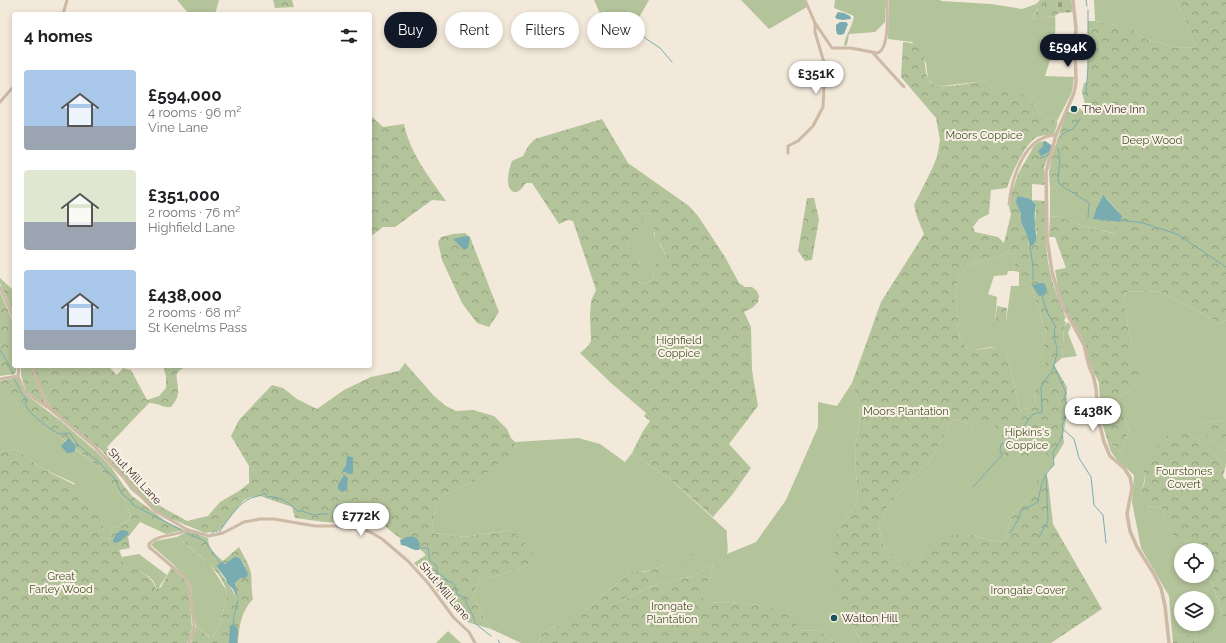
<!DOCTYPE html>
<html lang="en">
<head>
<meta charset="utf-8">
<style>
	:root { --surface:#fff; --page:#f6f6f6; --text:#202124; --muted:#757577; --accent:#111827 }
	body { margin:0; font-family:Raleway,sans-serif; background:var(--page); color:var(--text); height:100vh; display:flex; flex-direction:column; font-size:15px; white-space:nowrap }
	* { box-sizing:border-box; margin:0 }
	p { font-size:13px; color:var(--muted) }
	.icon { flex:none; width:22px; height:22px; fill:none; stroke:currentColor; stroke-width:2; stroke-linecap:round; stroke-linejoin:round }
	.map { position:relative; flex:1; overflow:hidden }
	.drawer { position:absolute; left:12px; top:12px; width:360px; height:356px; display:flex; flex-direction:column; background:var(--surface); border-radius:4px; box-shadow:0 2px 6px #0003 }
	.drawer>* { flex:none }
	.guide { position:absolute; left:384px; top:12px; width:380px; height:36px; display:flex; gap:8px }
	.controls { position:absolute; left:1174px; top:543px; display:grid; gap:8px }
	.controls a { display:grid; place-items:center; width:40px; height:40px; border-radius:50%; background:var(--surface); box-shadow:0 2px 6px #0003; font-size:20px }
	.price { position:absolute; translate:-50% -34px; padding:0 9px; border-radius:14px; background:#fff; color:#222; font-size:13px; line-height:26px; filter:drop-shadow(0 1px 2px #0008) }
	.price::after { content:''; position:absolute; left:50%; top:24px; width:12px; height:9px; margin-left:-6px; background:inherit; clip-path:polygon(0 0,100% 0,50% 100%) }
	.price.on { background:var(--accent); color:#fff }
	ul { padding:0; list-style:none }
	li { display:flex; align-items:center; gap:12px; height:100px; padding:0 12px }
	li span { display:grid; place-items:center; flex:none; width:112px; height:80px; border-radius:4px; color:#555 }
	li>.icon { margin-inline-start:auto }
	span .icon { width:48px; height:48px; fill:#fffc; stroke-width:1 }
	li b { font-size:17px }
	h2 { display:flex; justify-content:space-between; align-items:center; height:48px; padding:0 12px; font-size:17px }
	.chip { padding:0 14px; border-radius:18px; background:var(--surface); box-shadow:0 2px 6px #0003; font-size:14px; line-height:36px }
	.chip.on { background:var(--accent); color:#fff }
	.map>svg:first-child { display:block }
</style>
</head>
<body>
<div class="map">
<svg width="1226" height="643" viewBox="0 0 1226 643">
	<defs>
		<pattern id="forest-crowns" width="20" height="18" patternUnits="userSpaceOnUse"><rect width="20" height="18" fill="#b3c39a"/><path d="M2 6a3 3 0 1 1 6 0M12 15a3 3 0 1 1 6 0" fill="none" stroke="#929f7e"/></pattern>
		<pattern id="cemetery-stones" width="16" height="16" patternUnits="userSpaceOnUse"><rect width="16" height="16" fill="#b3c39a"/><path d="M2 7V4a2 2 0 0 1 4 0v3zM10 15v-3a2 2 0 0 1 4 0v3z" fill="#929f7e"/></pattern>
	</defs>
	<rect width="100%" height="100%" fill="#f3e9da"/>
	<g fill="#b3c39a" fill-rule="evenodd">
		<polygon points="177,0 219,0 215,14 189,14"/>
		<polygon points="594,0 649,0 640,16 621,27 619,31 614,45"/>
		<polygon points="741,0 804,0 807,7 769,29"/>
		<path d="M835,0H886L885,22L875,32L849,34L847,45L844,46C845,35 853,26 854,16L834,8Z"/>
		<path d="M889,0H940L941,1L991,4L1022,9L1036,4L1038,8L1031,19L1055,16C1057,36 1052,56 1045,76L1074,77L1072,92L1057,121L1044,118L1028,97L993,91L985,81L943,86L934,85L928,79L926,63L912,42L888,39Z"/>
		<polygon points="1094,0 1175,0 1187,24 1196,47 1176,48 1145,39 1129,28 1095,21"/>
		<polygon points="1059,184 1085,200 1096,199 1100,201 1097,207 1118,229 1118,234 1082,226 1059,216 1050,217 1050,190"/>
		<polygon points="644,213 650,214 655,222 654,235 667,257 654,271 653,279 645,284 638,282 637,275 640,262 627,243 629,238 635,232"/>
		<polygon points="1007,252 1015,255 1014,271 1008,271 1007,275 994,276 988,294 997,297 995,322 1006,322 1011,286 1031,286 1046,333 1041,356 1048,366 1035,382 1034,406 1020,411 1006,349 991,347 975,350 969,350 960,340 955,293 958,277 967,266 980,261 998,257"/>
		<path d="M1148,291L1160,292L1193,308L1220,324L1226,320V420L1196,424L1210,439L1226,451V465L1217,458L1208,445L1194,438L1187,430L1144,473C1147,486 1136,494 1140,508L1152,506L1162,508L1173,537L1191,541L1198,550H1181V576H1207V568L1223,616L1226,620V643H1194L1198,637V633L1181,636L1172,632L1169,596L1141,548L1132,502L1134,475C1124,465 1110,457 1108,442L1122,452L1129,430L1123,415L1118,398L1140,383L1132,360V343L1128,328L1124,296L1126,292ZM1181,598H1207V624H1181Z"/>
		<polygon points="1068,322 1071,326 1068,333 1077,356 1062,358 1064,327"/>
		<path d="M852,383L857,398L860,418L855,448L856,473L858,501L847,516L834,540L846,614L862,643H836L819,630L799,631L759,605L730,602L707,603L700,596L708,583L713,564L693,576L666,582L649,587L611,606L660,577L662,573L688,552C667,564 655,573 630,572L586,610L572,620L552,628L541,634L538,643H521L491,629L481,613L473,594L480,580L504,574L529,565L511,530L464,537L434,533L432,523L438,500L444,495L477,480L516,448L515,442L578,438L600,444L625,462L632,453L670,479L727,531C726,539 729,547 727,554L756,542L786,500L818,427V402L837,406Z"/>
		<path d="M6,385L18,405L97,466L126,502L131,517C126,524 121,527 112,528L109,540L104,538C105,521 97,506 81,500L74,483L39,467L17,449L0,452V386Z"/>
		<path d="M953,419L975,426L994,423L1003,439C1018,443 1052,447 1054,465L1046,473L1048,480L1037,475V488L1026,501L1014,512L1003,542L988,540L970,534L924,552L917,563H901L882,543L879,525L888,506L911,478L930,461Z"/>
		<polygon points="177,537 210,564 226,590 227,596 220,625 217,631 211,638 196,626 193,612 191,585 189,581 174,565 151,545 155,541"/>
		<path d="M139,554L167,575L158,589L156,588C155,576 136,569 126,567L122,557Z"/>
		<polygon points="448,631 461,643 436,643"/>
	</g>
	<g fill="url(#forest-crowns)" fill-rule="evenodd">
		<polygon points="273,0 292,0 294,7 275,8"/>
		<polygon points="1040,0 1044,0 1045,8 1056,4 1059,13 1055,16 1031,19 1038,9 1036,4"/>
		<polygon points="1175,0 1226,0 1226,320 1220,324 1193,308 1160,292 1148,291 1126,292 1124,296 1128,328 1132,343 1132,360 1143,367 1140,383 1118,398 1123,415 1129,430 1122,452 1108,442 1101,420 1099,383 1090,364 1082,338 1064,306 1059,292 1055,270 1066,268 1055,237 1049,237 1050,217 1059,216 1082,226 1117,234 1118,229 1094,221 1093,219 1120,222 1119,212 1107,199 1102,197 1100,201 1096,199 1086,201 1059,184 1050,190 1049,172 1052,156 1067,111 1072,113 1073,110 1078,112 1079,108 1083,111 1086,108 1082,92 1084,83 1087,82 1088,21 1095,21 1130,28 1145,39 1176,48 1196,47 1187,24"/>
		<path d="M903,42C936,43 917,78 935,85C947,89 972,82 985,81L993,91L1006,86L1028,97L1044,118L1057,121V125L1054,134C1047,135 1041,135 1035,138C1024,146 1011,175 1007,188L991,190L989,214L979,219L973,227L975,232L998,237L1004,243L1011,214L1009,207L1011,201V195L1018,174L1034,146L1039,142L1045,141L1053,146L1044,167L1045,185L1032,184V200L1045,201C1045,231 1045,262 1055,290C1058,299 1062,309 1066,318L1064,320L1066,323L1064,327L1062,358L1054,365L1067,387L1066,420L1063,435L1064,443L1053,461L1042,449L1031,462L1004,459L1003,439L994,424L975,426L953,419L930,461L911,478L888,506L879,525L882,543L901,563H917L924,552L943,536L970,534L988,540L1003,542L1014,512L1026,501L1037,488V475L1048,480L1053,524L1102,609L1051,643H862L846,614L835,582L833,541L847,516L858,501L856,473L855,448L860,418L857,398L852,383L881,302L924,234L917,217L914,205L932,169L937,157L940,140L936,118L901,77ZM1019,196L1032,200L1036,204L1035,224L1037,234L1029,246L1027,236L1021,222V214ZM1007,252L1015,255L1014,271L1019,272V286H1031L1046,333L1041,356L1047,366L1035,382L1034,406L1020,411L1006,349C994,344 982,351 969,350L960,340L955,293L958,277L967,266L980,261L998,257Z"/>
		<path d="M370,115L383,127L404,124C410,153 429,177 446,201L432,200L395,227H383L370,237Z"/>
		<path d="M602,119L628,163L689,206L698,216L725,257L739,283L745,287H752L757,291L759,296L758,302L752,308L744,312L751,327L752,371L758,406L729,444L751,468L732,495L713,517L670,479L632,453L643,431L650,421L644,416L646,413L611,383L580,353L588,346L591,341L590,316L591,301L596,290L573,221L568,220L559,224L532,183H526C524,185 522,189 520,190C518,192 516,192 514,192C504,189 509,168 512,161L523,156L529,145L535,139ZM644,213L650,214C656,225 653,230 656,241L660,244L667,257L657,262L654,271L653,279L645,284L638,282C637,275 640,269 640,263C639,256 632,248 627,243C630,235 638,231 642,223C643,220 643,216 644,213Z"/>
		<polygon points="807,198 814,198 819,219 812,260 805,261 798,251"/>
		<polygon points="465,233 470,237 499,312 489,327 477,323 462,303 442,260 438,242 441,237 453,234"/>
		<polygon points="0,278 14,291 14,315 0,283"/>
		<polygon points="0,292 14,324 14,366 17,366 15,374 0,376"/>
		<polygon points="997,306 1007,308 1006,322 1000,323 995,322"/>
		<path d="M405,363L434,396L446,406L456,411L473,410L494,416L507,429L511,438L515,442L516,448L511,454L477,480L444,495L438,500L432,523L434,533L464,537L512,530L533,553L529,565L504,574L480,580L473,594L481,613L491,629L467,622L452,608L414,563L426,555C419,546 409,544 400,538C383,526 377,515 355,518L353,524L325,522L295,518L292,507L260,496L251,497L244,500L219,531L205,533L162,515L131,490L114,466L102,451L51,408L34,372L33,366H108L117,375L123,368L131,370L147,400L159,396L166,388V376L163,366H191C169,371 179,377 178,393C178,398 174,403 171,407C161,408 160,403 149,403L107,447C120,469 141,494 162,507C170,512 179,516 187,521L208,516L220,502L239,491L249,483V466L231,436L239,420L272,385L283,388L297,399L317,409L344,390L371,377L399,371Z"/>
		<polygon points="21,366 30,366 46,405 26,391 21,375"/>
		<path d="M19,377L24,393L61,421L98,453L111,467L124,486L132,496L167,522L184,530L166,534L140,522L128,537L130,548L119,550L126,567C139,569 153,577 156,589L161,587L171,568C176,572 184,578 187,583C189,586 192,624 192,628C191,633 190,638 187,643H0V452L17,449L39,467L79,487L83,495L81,500C98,506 105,521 104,538L109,540L112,528C121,527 126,524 131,517L126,502L97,466L67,442L33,419L18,405L6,386H0V381Z"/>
		<polygon points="1226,420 1226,451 1210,439 1195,424"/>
		<path d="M1187,430L1194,438L1209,445L1217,458L1226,465L1223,476L1226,480V628L1220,630L1218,625L1223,616L1207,568V550H1198C1186,532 1186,545 1178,542C1172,540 1165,515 1162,508L1152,506L1139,508C1137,496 1142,492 1145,481C1145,478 1144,475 1144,472C1145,459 1161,439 1172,433C1177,431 1182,431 1187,430Z"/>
		<path d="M188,531L208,538C208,549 215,554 223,561L239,547C243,555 249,564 251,573C252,582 251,591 253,599C251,602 248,604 247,607C240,617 239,631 238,643H191L196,626L209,637H212L217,631L220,625L227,596C226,572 194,551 177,537ZM234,557C245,556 246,570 246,578H241L235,583L237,599C232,587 223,578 217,567L218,566L224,565Z"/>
		<polygon points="688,552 695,555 662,573 661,577 615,604 649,587 666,582 693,576 713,564 708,583 701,596 707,603 730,602 759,605 782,610 796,623 799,631 819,630 836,643 538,643 541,634 552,628 572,619 586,610 630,572 645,572 663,566"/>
		<polygon points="1172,632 1181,636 1198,633 1198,637 1194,643 1173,643"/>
	</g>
	<polygon fill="url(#cemetery-stones)" points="1044,0 1071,0 1073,12 1059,13 1056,4 1045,9"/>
	<g fill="#78acb1">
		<polygon points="838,12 844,13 850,16 851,19 843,20 837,19 835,17"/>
		<polygon points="840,22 846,22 848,24 844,34 840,35 837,34 836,30 836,25"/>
		<polygon points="1045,141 1052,146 1049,152 1041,156 1038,151 1043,146 1043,142"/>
		<polygon points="1103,195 1122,216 1120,222 1093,219 1097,207"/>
		<path d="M1019,196L1030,199L1036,204C1035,210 1034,217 1035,223C1035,232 1040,242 1030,247L1027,236L1021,222V214L1016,202L1017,198Z"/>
		<polygon points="465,236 470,237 468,248 464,250 453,239"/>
		<polygon points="1040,283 1045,284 1047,290 1045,295 1039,296 1032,285"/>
		<polygon points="69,438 76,447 74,452 67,453 61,446"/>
		<polygon points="347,456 352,457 353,458 353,473 351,474 342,471 346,466"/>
		<polygon points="344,475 348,478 347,490 342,492 338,489 338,485"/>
		<polygon points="121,530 127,531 129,534 119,542 114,543 113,540 116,534"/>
		<path d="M407,537C415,536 417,537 420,544L419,550C412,551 407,545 401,545L400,540Z"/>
		<polygon points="234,557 237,557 241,559 248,574 246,578 241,578 235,583 238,600 233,589 227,583 226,579 217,567 217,565 222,562 225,564"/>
		<polygon points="230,625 236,626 238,630 237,643 229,643"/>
	</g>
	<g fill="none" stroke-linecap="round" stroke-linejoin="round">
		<g stroke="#78acb1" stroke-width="1">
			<polyline points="1086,0 1087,6"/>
			<polyline points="635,23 635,26 645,38 660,48 672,62"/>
			<polyline points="1086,94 1088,68 1088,10"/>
			<polyline points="1060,138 1064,133 1073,129 1080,119"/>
			<polyline points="1058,148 1060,160 1058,179 1059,184 1089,203 1088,218"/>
			<polyline points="1040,158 1047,156 1049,153"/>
			<polyline points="1121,220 1143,223 1177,234 1226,267"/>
			<polyline points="1030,247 1033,266 1033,280"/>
			<polyline points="0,350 8,363 13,375"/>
			<path d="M14,379C19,386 20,393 26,399C25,402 25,405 27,408C31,415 51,430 59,434L70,433L78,445L99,462L114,478L122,494L130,500L133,505L183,531"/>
			<polyline points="1064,430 1074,439 1079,458 1091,477 1094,505 1103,515 1106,543"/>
			<polyline points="973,487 1002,455 1000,450 1001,444 1006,443 1008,440 1023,427 1033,414 1042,412 1041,387 1053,369 1057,353 1057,348 1055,341 1054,329 1056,327 1047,312 1042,296"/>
			<polyline points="334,514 346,514 352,518 368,517 374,519"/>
			<polyline points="334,514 337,504"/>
			<polyline points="186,533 205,541 220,563"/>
			<path d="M219,533C224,524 239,504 247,500C253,496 260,497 265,493L267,497C277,495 291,503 297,511C303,510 308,514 314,515C319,515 323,513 328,514"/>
			<path d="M1010,533L1019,518L1021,511L1038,502C1041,486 1042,476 1054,465L1053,452L1061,440L1063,430L1062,426L1068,408L1064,397L1066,393L1054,366"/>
			<polyline points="211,534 215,531 217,532"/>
			<polyline points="1039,537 1048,521 1046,474"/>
			<path d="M420,548H428L430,561L437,566V574H441L447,581L452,582L455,586L457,594L465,598C467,608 473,612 475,622"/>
			<polyline points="477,625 491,636"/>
			<path d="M233,626C233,617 236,610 238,600"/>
			<polyline points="498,640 500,643"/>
		</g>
		<g stroke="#ccb9a6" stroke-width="3">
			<path d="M805,0L815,23L832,48H851L877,53C890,50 887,12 887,0"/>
			<polyline points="63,14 67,0"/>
			<polyline points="873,53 904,87"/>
			<polyline points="0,102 14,86"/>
			<polyline points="788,153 788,146 798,141 813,126 823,107 825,66 815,32 815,23"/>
			<path d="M1009,204C1012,177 1024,136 1056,135"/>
			<polyline points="0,287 14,319"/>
			<polyline points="31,366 49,408 94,446 155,511 188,530 209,536 223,533 244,522 260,519 274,519 315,526 335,526 348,528 360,528 372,533 382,539 408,561 428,583 454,618 469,632 475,643"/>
			<polyline points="18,376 25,392 47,407"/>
			<polyline points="0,379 18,376 19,366"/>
			<path d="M188,530C176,536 158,534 149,544V547L181,574L189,583L194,625L193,632L189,643"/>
		</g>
		<polyline stroke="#ccb9a6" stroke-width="3.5" points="1073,0 1076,28 1075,47 1076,82 1074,93 1056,135 1046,172 1047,238 1052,272 1061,303 1084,345 1089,366 1093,375 1096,388 1098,418 1104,442 1110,456 1124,468 1130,477 1132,488 1127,514 1130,531 1137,547 1154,574 1161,588 1165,606 1169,643"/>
	</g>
	<g fill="#1a535b" stroke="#faf2e7" stroke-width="1.5">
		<circle cx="1074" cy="109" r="4"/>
		<circle cx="834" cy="618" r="4"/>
	</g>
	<g text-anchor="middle" stroke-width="4" stroke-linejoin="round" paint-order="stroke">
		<g font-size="11" fill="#372d27" stroke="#faf2e7" text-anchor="start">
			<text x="1082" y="113">The Vine Inn</text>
			<text x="842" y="622">Walton Hill</text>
		</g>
		<g font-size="11" fill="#44572a" stroke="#faf2e7">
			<text x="984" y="139">Moors Coppice</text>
			<text x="1152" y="144">Deep Wood</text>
			<text x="679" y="344">Highfield<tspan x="679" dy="13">Coppice</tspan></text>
			<text x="906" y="415">Moors Plantation</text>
			<text x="1027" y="436">Hipkins's<tspan x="1027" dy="13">Coppice</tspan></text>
			<text x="1184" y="475">Fourstones<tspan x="1184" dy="13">Covert</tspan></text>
			<text x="61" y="580">Great<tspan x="61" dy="13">Farley Wood</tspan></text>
			<text x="1028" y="594">Irongate Cover</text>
			<text x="672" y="610">Irongate<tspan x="672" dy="13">Plantation</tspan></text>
		</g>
		<g font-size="11" fill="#372d27" stroke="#faf2e7">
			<text transform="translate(135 476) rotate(47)" y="4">Shut Mill Lane</text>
			<text transform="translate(445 591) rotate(50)" y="4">Shut Mill Lane</text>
		</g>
	</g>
</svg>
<div class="controls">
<a><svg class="icon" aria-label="locate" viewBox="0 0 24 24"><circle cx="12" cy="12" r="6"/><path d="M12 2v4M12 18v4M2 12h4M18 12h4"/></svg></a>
<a><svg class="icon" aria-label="layers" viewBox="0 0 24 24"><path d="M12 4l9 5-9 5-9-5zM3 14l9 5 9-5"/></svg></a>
</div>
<b class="price on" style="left:1068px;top:68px">£594K</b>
<b class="price" style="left:816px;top:95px">£351K</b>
<b class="price" style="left:1093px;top:432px">£438K</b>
<b class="price" style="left:361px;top:537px">£772K</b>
<div class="guide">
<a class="chip on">Buy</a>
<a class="chip">Rent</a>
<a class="chip">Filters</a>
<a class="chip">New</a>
</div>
<section class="drawer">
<h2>4 homes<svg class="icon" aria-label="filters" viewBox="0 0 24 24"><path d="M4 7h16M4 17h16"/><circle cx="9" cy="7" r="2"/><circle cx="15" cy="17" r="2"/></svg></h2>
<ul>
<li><span style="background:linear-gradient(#a9c7e8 70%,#9aa5b1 0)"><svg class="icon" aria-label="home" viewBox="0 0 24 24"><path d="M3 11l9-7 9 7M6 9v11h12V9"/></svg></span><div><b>£594,000</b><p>4 rooms · 96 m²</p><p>Vine Lane</p></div></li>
<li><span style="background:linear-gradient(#dfe7d0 65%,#9aa5b1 0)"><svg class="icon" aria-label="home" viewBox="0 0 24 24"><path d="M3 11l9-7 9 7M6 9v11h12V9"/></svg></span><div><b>£351,000</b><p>2 rooms · 76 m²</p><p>Highfield Lane</p></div></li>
<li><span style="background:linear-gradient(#a9c7e8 75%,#9aa5b1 0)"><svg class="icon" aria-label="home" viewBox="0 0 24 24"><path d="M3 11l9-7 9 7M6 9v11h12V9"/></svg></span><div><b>£438,000</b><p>2 rooms · 68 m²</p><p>St Kenelms Pass</p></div></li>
</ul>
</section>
</div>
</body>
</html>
